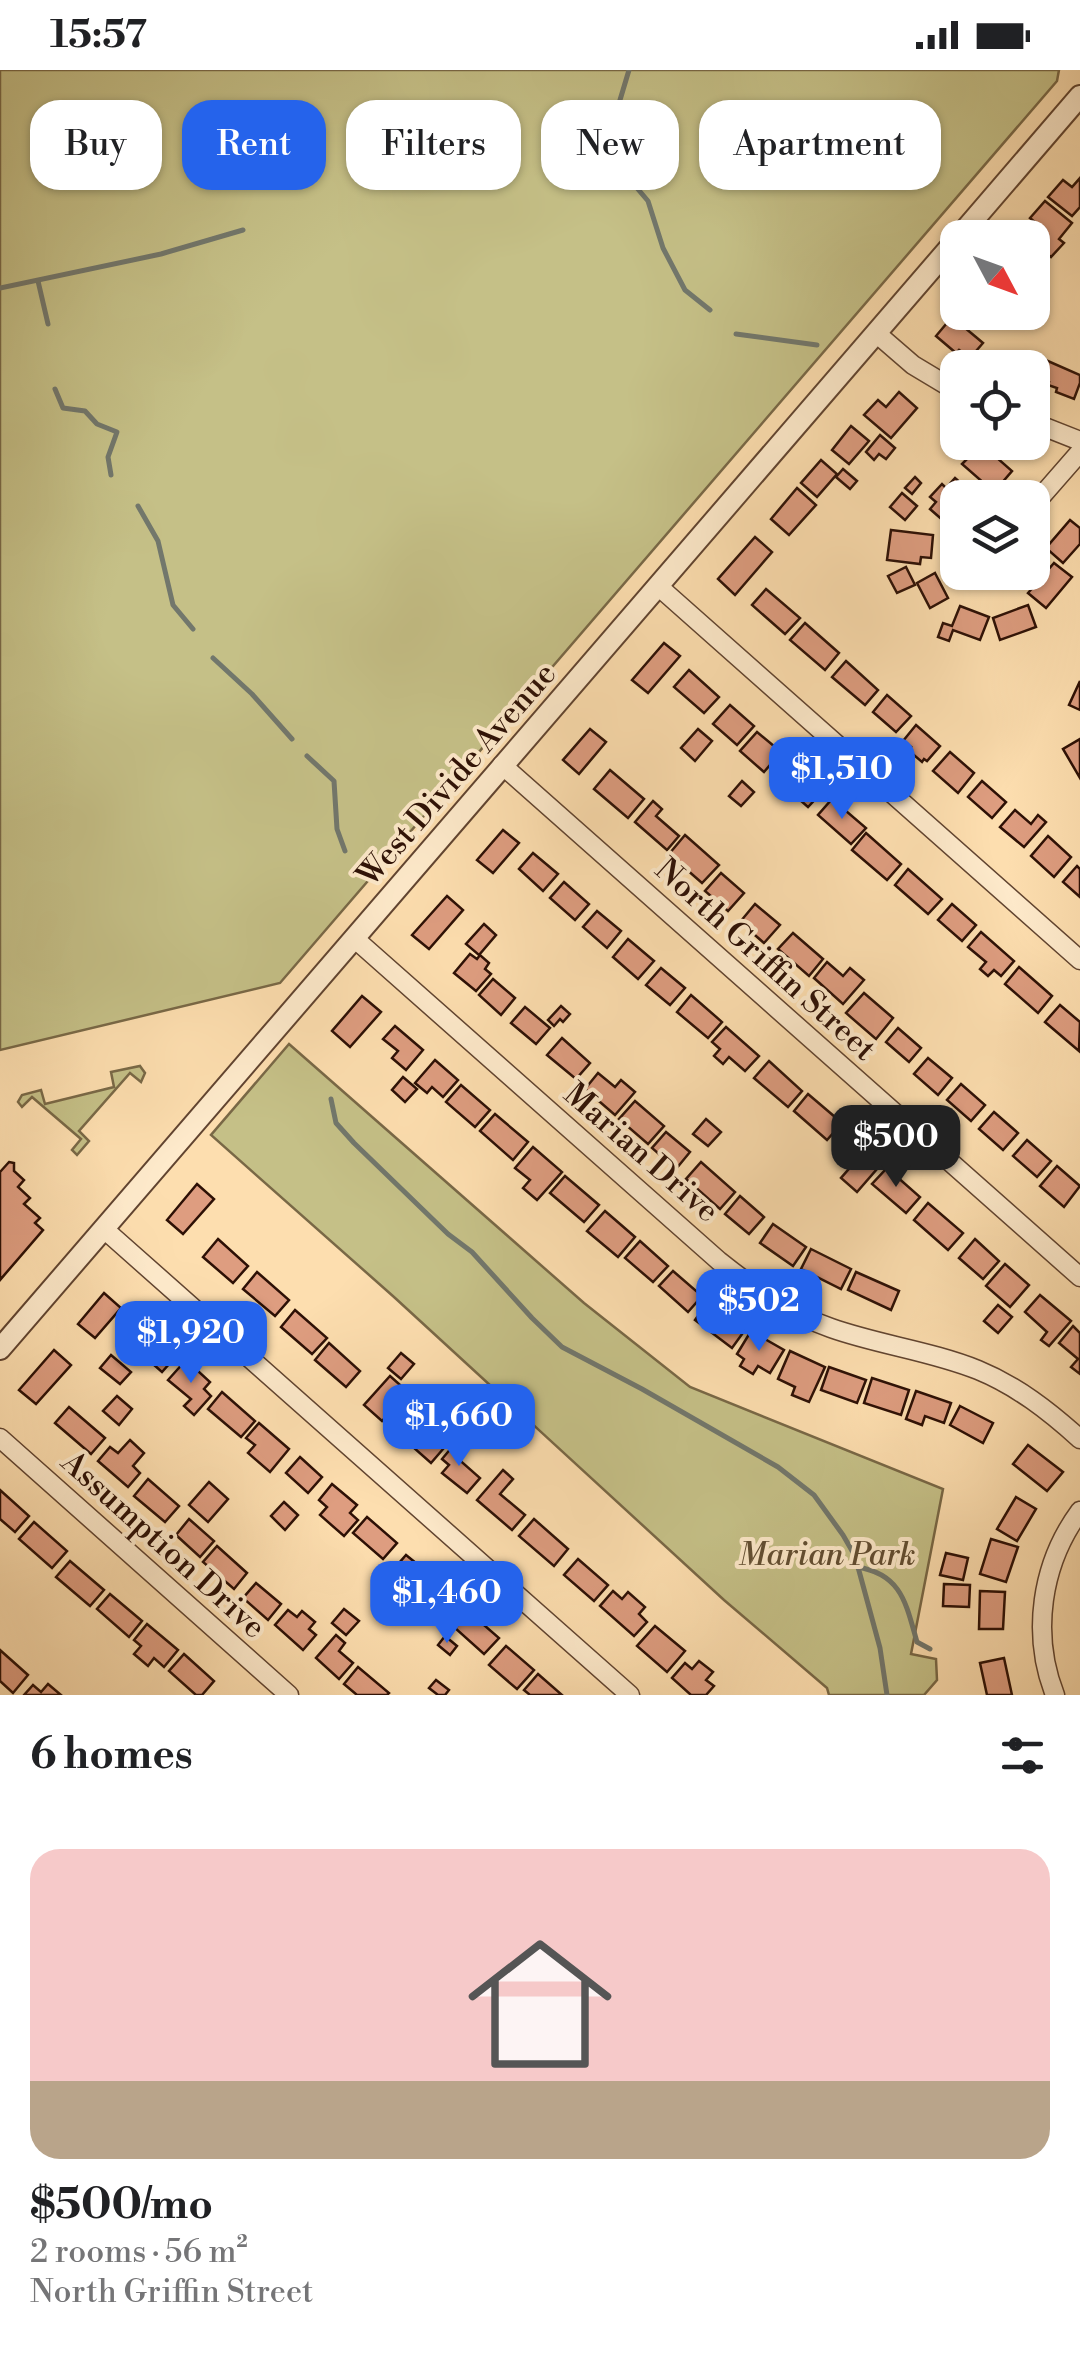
<!DOCTYPE html>
<html lang="en">
<head>
<meta charset="utf-8">
<style>
	:root { --surface:#fff; --page:#f2f2f2; --text:#202124; --muted:#757577; --accent:#2563eb }
	body { margin:0; font-family:"Libre Bodoni",serif; background:var(--page); color:var(--text); height:100vh; display:flex; flex-direction:column; font-size:38px; white-space:nowrap }
	* { box-sizing:border-box; margin:0 }
	p { font-size:32px; color:var(--muted) }
	.icon { flex:none; width:55px; height:55px; fill:none; stroke:currentColor; stroke-width:2; stroke-linecap:round; stroke-linejoin:round }
	.map { position:relative; height:1625px; overflow:hidden }
	.side { display:flex; flex-direction:column; background:var(--surface); flex:1 }
	.side>* { flex:none }
	.top-card { position:absolute; left:30px; top:30px; width:1020px; height:90px; display:flex; gap:20px }
	.needle { width:65px; rotate:131deg }
	.buttons { position:absolute; left:940px; top:150px; display:grid; gap:20px }
	.buttons a { display:grid; place-items:center; width:110px; height:110px; border-radius:20px; background:var(--surface); box-shadow:0 2px 8px #0004; font-size:50px }
	.price { position:absolute; translate:-50% -85px; padding:0 22px; border-radius:20px; background:var(--accent); color:#fff; font-size:32px; line-height:65px; filter:drop-shadow(0 2px 5px #0008) }
	.price::after { content:''; position:absolute; left:50%; top:60px; width:30px; height:22px; margin-left:-15px; background:inherit; clip-path:polygon(0 0,100% 0,50% 100%) }
	.price.current { background:#222; color:#fff }
	ul { padding:0; list-style:none }
	li { display:grid; align-content:center; gap:20px; height:530px; padding:0 30px }
	li span { display:grid; place-items:center; height:310px; border-radius:30px; color:#555 }
	li>.icon { margin-inline-start:auto }
	span .icon { width:180px; height:180px; fill:#fffc; stroke-width:1 }
	li b { font-size:42px }
	h2 { display:flex; justify-content:space-between; align-items:center; height:120px; padding:0 30px; font-size:42px }
	.tag { padding:0 35px; border-radius:30px; background:var(--surface); box-shadow:0 2px 8px #0004; font-size:35px; line-height:90px }
	.tag.current { background:var(--accent); color:#fff }
	.status { display:flex; justify-content:space-between; align-items:center; height:70px; padding:0 50px; background:var(--surface); direction:ltr }
	.status svg { height:28px; fill:currentColor }
	.map>svg:first-child { display:block }
</style>
</head>
<body>
<div class="status"><b>15:57</b><svg viewBox="0 0 49 12"><path d="M0 12V9h3v3zM5 12V6h3v6zM10 12V3h3v9zM15 12V0h3v12zM26 1h20v11H26zM47 4h2v5h-2z"/></svg></div>
<div class="map">
<svg width="1080" height="1625" viewBox="0 0 1080 1625">
	<rect width="100%" height="100%" fill="#fddeaf"/>
	<filter id="stains"><feTurbulence type="fractalNoise" baseFrequency=".002" numOctaves="4"/><feColorMatrix values="0 0 0 0 .2 0 0 0 0 .09 0 0 0 0 .02 0 0 0 .5 -.17"/></filter>
	<radialGradient id="worn" r=".72"><stop offset=".6" stop-color="#630" stop-opacity="0"/><stop offset="1" stop-color="#630" stop-opacity=".3"/></radialGradient>
	<g fill="#c5c087" stroke="#796846" stroke-width="2.5">
		<polygon points="0,0 1059,0 1057,11 280,913 0,980"/>
		<polygon points="289,974 584,1233 690,1317 943,1419 911,1584 936,1589 937,1610 924,1625 829,1625 827,1618 724,1530 394,1227 211,1065"/>
		<polygon points="140,996 145,1003 141,1012 130,1003 79,1061 89,1071 77,1085 72,1080 81,1069 32,1027 22,1037 18,1032 22,1025 41,1020 45,1034 114,1017 111,1002"/>
	</g>
	<g fill="none" stroke-linecap="round" stroke-linejoin="round">
		<g stroke="#72776c" stroke-width="5">
			<polyline points="629,0 611,60 620,98 648,131 663,178 685,220 710,240"/>
			<polyline points="38,211 48,254"/>
			<polyline points="0,218 161,184 243,160"/>
			<polyline points="736,264 817,275"/>
			<polyline points="55,319 63,338 85,341 97,354 117,362 108,387 111,405"/>
			<polyline points="138,436 158,471 173,535 193,559"/>
			<polyline points="213,588 252,624 292,669"/>
			<polyline points="307,686 334,711 337,759 345,781"/>
			<polyline points="331,1029 336,1053 354,1073 448,1164 472,1182 532,1248 562,1277 642,1319 778,1397 814,1425 843,1465 855,1486 880,1578 887,1625"/>
			<path d="M857,1497C902,1504 906,1534 917,1572L930,1579"/>
		</g>
	</g>
	<g fill="#de9d80" stroke="#2d1005" stroke-width="2.5">
		<polygon points="1080,108 1080,137 1072,146 1048,127 1063,110 1072,117"/>
		<polygon points="1045,131 1072,153 1059,169 1064,173 1051,187 1032,171 1043,159 1030,148"/>
		<polygon points="952,247 983,273 970,288 959,280 956,283 936,266"/>
		<polygon points="1041,288 1080,305 1080,313 1074,329 1056,322 1057,318 1048,315 1049,312 1034,306"/>
		<polygon points="899,322 917,338 891,368 864,345 878,330 886,337"/>
		<polygon points="851,356 869,371 849,394 832,380"/>
		<polygon points="880,365 895,378 886,389 879,384 874,390 866,382"/>
		<polygon points="970,372 979,372 1012,401 994,422 962,394 968,388 961,382"/>
		<polygon points="821,390 837,404 817,427 801,413"/>
		<polygon points="843,399 857,411 850,419 836,407"/>
		<polygon points="915,407 921,413 912,424 905,418"/>
		<polygon points="955,408 978,428 958,428 958,441 946,453 930,439 936,432 930,427 942,414 946,418"/>
		<polygon points="797,418 816,435 789,465 771,449"/>
		<polygon points="902,423 917,436 905,450 890,437"/>
		<polygon points="1070,450 1080,458 1080,474 1063,493 1046,478"/>
		<polygon points="891,460 933,465 931,488 921,487 920,494 887,490"/>
		<polygon points="755,467 772,482 735,525 718,509"/>
		<polygon points="1054,493 1072,507 1046,538 1028,523"/>
		<polygon points="906,497 915,515 897,523 888,506"/>
		<polygon points="935,503 948,528 930,538 917,513"/>
		<polygon points="766,519 800,548 785,564 752,535"/>
		<polygon points="1028,535 1036,557 1000,570 993,548"/>
		<polygon points="960,536 989,547 980,570 953,560 949,571 938,567 943,553 952,556"/>
		<polygon points="805,553 839,583 825,600 790,570"/>
		<polygon points="664,573 680,586 648,623 632,610"/>
		<polygon points="846,591 878,620 865,635 832,607"/>
		<polygon points="689,600 719,627 704,643 674,617"/>
		<polygon points="1080,611 1080,640 1069,635"/>
		<polygon points="887,625 911,646 896,662 873,642"/>
		<polygon points="730,635 754,656 737,675 713,654"/>
		<polygon points="916,655 940,676 927,691 924,689 922,692 908,680 911,677 903,671"/>
		<polygon points="590,659 606,672 579,704 563,690"/>
		<polygon points="698,659 712,671 695,691 681,678"/>
		<polygon points="757,662 781,682 764,702 740,681"/>
		<polygon points="1080,669 1080,708 1063,679"/>
		<polygon points="950,682 974,703 958,723 933,701"/>
		<polygon points="789,694 822,722 808,737 776,709"/>
		<polygon points="610,700 644,729 628,748 594,719"/>
		<polygon points="742,711 754,722 741,736 729,726"/>
		<polygon points="982,711 1006,732 992,748 968,727"/>
		<polygon points="832,729 866,758 851,774 818,745"/>
		<polygon points="653,731 662,739 656,746 679,766 667,780 635,752"/>
		<polygon points="1015,740 1031,754 1038,745 1046,752 1024,777 1000,757"/>
		<polygon points="503,760 519,773 493,803 477,790"/>
		<polygon points="866,763 901,794 887,810 852,780"/>
		<polygon points="685,765 719,795 702,813 669,784"/>
		<polygon points="1048,766 1071,787 1054,807 1031,786"/>
		<polygon points="533,783 558,804 543,821 519,799"/>
		<polygon points="1077,796 1080,799 1080,827 1063,812"/>
		<polygon points="908,799 942,829 928,844 895,815"/>
		<polygon points="721,803 744,823 728,841 705,821"/>
		<polygon points="564,812 589,834 575,850 550,828"/>
		<polygon points="447,826 463,840 429,879 412,865"/>
		<polygon points="755,834 780,855 764,873 740,852"/>
		<polygon points="952,834 976,855 962,871 938,850"/>
		<polygon points="597,841 621,861 607,878 583,857"/>
		<polygon points="484,854 496,865 479,885 466,874"/>
		<polygon points="981,862 1014,891 1001,906 994,900 988,906 980,899 986,892 968,877"/>
		<polygon points="793,863 823,889 809,906 778,879"/>
		<polygon points="628,869 654,891 638,909 613,887"/>
		<polygon points="470,884 477,889 480,885 489,893 485,899 491,904 476,921 454,903"/>
		<polygon points="827,892 843,906 850,898 864,910 843,934 814,908"/>
		<polygon points="1019,897 1052,926 1038,943 1005,914"/>
		<polygon points="661,898 685,918 670,935 646,915"/>
		<polygon points="493,909 515,928 501,945 479,925"/>
		<polygon points="864,923 893,948 876,969 846,943"/>
		<polygon points="691,925 722,952 708,968 677,942"/>
		<polygon points="362,926 381,942 350,977 332,961"/>
		<polygon points="1060,935 1080,952 1079,981 1045,952"/>
		<polygon points="561,936 570,944 563,952 560,949 554,956 548,950"/>
		<polygon points="525,937 550,958 536,974 511,953"/>
		<polygon points="395,956 423,980 406,1000 392,988 398,981 383,969"/>
		<polygon points="726,957 759,986 745,1001 729,987 723,994 714,986 720,979 712,972"/>
		<polygon points="898,958 921,978 909,992 886,972"/>
		<polygon points="562,968 590,993 576,1009 547,985"/>
		<polygon points="928,988 952,1008 938,1025 914,1004"/>
		<polygon points="435,990 458,1010 443,1027 432,1017 427,1023 415,1013"/>
		<polygon points="769,991 802,1021 788,1037 754,1008"/>
		<polygon points="598,1003 615,1017 621,1010 635,1022 615,1045 585,1019"/>
		<polygon points="403,1007 417,1019 405,1032 392,1020"/>
		<polygon points="961,1014 985,1035 971,1051 947,1030"/>
		<polygon points="461,1015 490,1040 475,1057 446,1032"/>
		<polygon points="808,1024 842,1053 827,1070 794,1041"/>
		<polygon points="635,1031 664,1056 648,1074 619,1049"/>
		<polygon points="994,1042 1018,1063 1003,1080 979,1059"/>
		<polygon points="495,1044 528,1072 513,1090 480,1061"/>
		<polygon points="706,1049 721,1062 708,1076 693,1064"/>
		<polygon points="666,1062 690,1082 676,1099 652,1078"/>
		<polygon points="850,1063 883,1092 857,1122 841,1108 854,1093 837,1078"/>
		<polygon points="1027,1070 1051,1091 1037,1107 1013,1086"/>
		<polygon points="533,1077 562,1102 537,1130 523,1118 530,1110 515,1098"/>
		<polygon points="9,1092 14,1093 14,1101 24,1110 18,1117 30,1128 24,1134 40,1148 35,1153 43,1160 0,1210 0,1102"/>
		<polygon points="701,1092 735,1122 720,1139 686,1109"/>
		<polygon points="1057,1096 1080,1116 1064,1137 1040,1116"/>
		<polygon points="887,1098 920,1127 906,1143 872,1114"/>
		<polygon points="565,1106 599,1135 584,1152 550,1123"/>
		<polygon points="197,1114 214,1129 183,1164 167,1150"/>
		<polygon points="740,1126 764,1147 749,1164 725,1144"/>
		<polygon points="928,1133 963,1163 948,1180 914,1150"/>
		<polygon points="605,1141 635,1167 618,1187 587,1161"/>
		<polygon points="773,1154 806,1177 793,1196 760,1173"/>
		<polygon points="218,1169 248,1196 233,1213 203,1187"/>
		<polygon points="975,1169 999,1191 983,1209 959,1188"/>
		<polygon points="640,1171 668,1196 653,1212 625,1188"/>
		<polygon points="811,1179 851,1199 841,1219 801,1199"/>
		<polygon points="1005,1194 1029,1215 1010,1237 986,1216"/>
		<polygon points="673,1201 702,1226 688,1242 659,1216"/>
		<polygon points="257,1202 289,1230 275,1246 243,1219"/>
		<polygon points="856,1202 899,1221 891,1240 848,1220"/>
		<polygon points="104,1223 121,1238 95,1268 78,1254"/>
		<polygon points="1040,1225 1071,1251 1049,1276 1041,1270 1047,1262 1025,1242"/>
		<polygon points="708,1232 745,1260 732,1278 695,1250"/>
		<polygon points="998,1235 1012,1247 998,1263 984,1251"/>
		<polygon points="295,1240 327,1268 312,1284 281,1257"/>
		<polygon points="142,1255 177,1285 162,1302 128,1272"/>
		<polygon points="1073,1256 1080,1263 1080,1304 1071,1297 1078,1289 1059,1273"/>
		<polygon points="751,1261 784,1280 770,1303 758,1296 753,1304 740,1296 744,1289 737,1284"/>
		<polygon points="329,1273 360,1301 346,1317 315,1290"/>
		<polygon points="54,1280 71,1295 36,1334 19,1320"/>
		<polygon points="790,1281 825,1297 809,1332 792,1325 795,1317 778,1309"/>
		<polygon points="401,1283 414,1294 401,1309 388,1298"/>
		<polygon points="111,1285 131,1302 120,1314 100,1298"/>
		<polygon points="186,1290 210,1312 204,1319 211,1326 194,1345 184,1336 191,1329 168,1310"/>
		<polygon points="829,1297 866,1310 857,1333 821,1320"/>
		<polygon points="390,1306 408,1322 382,1351 364,1335"/>
		<polygon points="872,1308 909,1320 901,1345 864,1333"/>
		<polygon points="916,1321 951,1333 944,1353 925,1346 922,1355 906,1349"/>
		<polygon points="222,1322 255,1351 241,1367 208,1339"/>
		<polygon points="117,1326 132,1339 119,1355 103,1341"/>
		<polygon points="960,1336 993,1353 983,1373 950,1355"/>
		<polygon points="69,1337 105,1368 91,1384 55,1353"/>
		<polygon points="259,1353 289,1379 270,1402 248,1383 255,1375 246,1368"/>
		<polygon points="419,1355 436,1370 447,1357 456,1364 431,1393 405,1370"/>
		<polygon points="130,1370 144,1383 133,1396 140,1403 128,1417 98,1391 110,1377 118,1383"/>
		<polygon points="458,1370 466,1376 456,1387 480,1408 467,1423 442,1403 449,1395 442,1389"/>
		<polygon points="1028,1375 1063,1402 1047,1421 1013,1394"/>
		<polygon points="300,1387 322,1407 308,1423 286,1403"/>
		<polygon points="503,1400 513,1409 500,1424 525,1445 512,1460 477,1430"/>
		<polygon points="148,1409 179,1436 165,1452 134,1426"/>
		<polygon points="209,1412 228,1429 208,1452 189,1435"/>
		<polygon points="332,1414 357,1435 350,1443 358,1450 344,1466 320,1445 327,1437 319,1430"/>
		<polygon points="0,1420 29,1446 15,1462 0,1449"/>
		<polygon points="1016,1427 1036,1439 1017,1471 997,1459"/>
		<polygon points="284,1432 298,1445 285,1460 271,1446"/>
		<polygon points="367,1447 397,1473 383,1489 353,1463"/>
		<polygon points="189,1449 214,1471 200,1487 176,1465"/>
		<polygon points="534,1449 568,1479 554,1496 519,1466"/>
		<polygon points="34,1452 67,1481 52,1498 19,1469"/>
		<polygon points="991,1469 1018,1477 1006,1512 980,1504"/>
		<polygon points="217,1476 247,1503 234,1519 203,1492"/>
		<polygon points="946,1483 968,1488 963,1510 940,1505"/>
		<polygon points="406,1485 427,1502 413,1518 393,1500"/>
		<polygon points="578,1489 608,1515 594,1531 564,1505"/>
		<polygon points="70,1491 104,1520 90,1536 56,1507"/>
		<polygon points="256,1513 281,1534 268,1550 243,1528"/>
		<polygon points="944,1514 970,1515 969,1537 943,1536"/>
		<polygon points="442,1517 462,1535 449,1550 428,1532"/>
		<polygon points="613,1521 622,1529 628,1522 645,1537 639,1544 647,1552 634,1566 600,1536"/>
		<polygon points="980,1521 1005,1522 1003,1559 979,1559"/>
		<polygon points="110,1524 142,1551 129,1567 97,1539"/>
		<polygon points="344,1539 359,1551 346,1565 332,1553"/>
		<polygon points="288,1540 297,1547 302,1541 315,1552 309,1559 316,1565 303,1580 275,1555"/>
		<polygon points="469,1542 499,1568 484,1584 455,1558"/>
		<polygon points="147,1554 178,1580 164,1597 154,1588 148,1596 134,1584 141,1576 134,1570"/>
		<polygon points="655,1556 685,1581 667,1602 637,1576"/>
		<polygon points="336,1565 345,1573 339,1581 353,1593 339,1609 316,1588"/>
		<polygon points="445,1566 457,1576 450,1585 438,1575"/>
		<polygon points="506,1576 534,1600 517,1619 489,1595"/>
		<polygon points="0,1580 28,1605 13,1623 0,1611"/>
		<polygon points="184,1584 214,1611 202,1625 196,1625 169,1601"/>
		<polygon points="1004,1588 1012,1625 987,1625 980,1593"/>
		<polygon points="699,1591 713,1602 706,1610 714,1616 706,1625 691,1625 672,1608 685,1593 692,1599"/>
		<polygon points="358,1597 389,1623 387,1625 357,1625 344,1614"/>
		<polygon points="538,1604 562,1625 530,1625 524,1620"/>
		<polygon points="436,1610 449,1620 445,1625 438,1625 429,1618"/>
		<polygon points="48,1614 61,1625 24,1625 33,1615 41,1622"/>
	</g>
	<g fill="none" stroke-linecap="round" stroke-linejoin="round">
		<defs>
			<g id="minor">
				<polyline points="876,263 913,295 958,322"/>
				<polyline points="1032,352 1080,371"/>
				<polyline points="1032,437 1080,382"/>
				<polyline points="658,516 1080,890"/>
				<polyline points="502,695 1080,1207"/>
				<path d="M354,868L719,1191C754,1219 788,1243 831,1258C879,1275 931,1281 978,1300C1017,1316 1049,1341 1080,1369"/>
				<polyline points="104,1159 630,1625"/>
				<polyline points="0,1368 289,1625"/>
				<path d="M1055,1625C1031,1564 1041,1494 1080,1441"/>
			</g>
			<g id="tertiary">
				<polyline points="958,168 1080,26"/>
				<polyline points="0,1279 958,168"/>
			</g>
		</defs>
		<use href="#minor" stroke="#614430" stroke-width="21"/>
		<use href="#tertiary" stroke="#614430" stroke-width="24"/>
		<use href="#minor" stroke="#feeacb" stroke-width="18"/>
		<use href="#tertiary" stroke="#feeacb" stroke-width="20"/>
	</g>
	<g text-anchor="middle" stroke-width="8" stroke-linejoin="round" paint-order="stroke">
		<g font-size="32" fill="#2d1005" stroke="#feeacb">
			<text transform="translate(456 704) rotate(-49)" y="11">West Divide Avenue</text>
			<text transform="translate(766 889) rotate(42)" y="11">North Griffin Street</text>
			<text transform="translate(642 1082) rotate(41)" y="11">Marian Drive</text>
			<text transform="translate(164 1474) rotate(42)" y="11">Assumption Drive</text>
		</g>
		<g font-size="32" font-style="italic" fill="#624e32" stroke="#feeacb">
			<text x="827" y="1495">Marian Park</text>
		</g>
	</g>
	<rect width="100%" height="100%" filter="url(#stains)"/>
	<rect width="100%" height="100%" fill="url(#worn)"/>
</svg>
<div class="buttons">
<a><svg class="needle" viewBox="-14 -14 28 28"><path d="M0-13l5 13h-10z" fill="#e53935"/><path d="M0 13l5-13h-10z" fill="#757577"/></svg></a>
<a><svg class="icon" aria-label="locate" viewBox="0 0 24 24"><circle cx="12" cy="12" r="6"/><path d="M12 2v4M12 18v4M2 12h4M18 12h4"/></svg></a>
<a><svg class="icon" aria-label="layers" viewBox="0 0 24 24"><path d="M12 4l9 5-9 5-9-5zM3 14l9 5 9-5"/></svg></a>
</div>
<b class="price" style="left:842px;top:752px">$1,510</b>
<b class="price current" style="left:896px;top:1120px">$500</b>
<b class="price" style="left:759px;top:1284px">$502</b>
<b class="price" style="left:191px;top:1316px">$1,920</b>
<b class="price" style="left:459px;top:1399px">$1,660</b>
<b class="price" style="left:447px;top:1576px">$1,460</b>
<div class="top-card">
<a class="tag">Buy</a>
<a class="tag current">Rent</a>
<a class="tag">Filters</a>
<a class="tag">New</a>
<a class="tag">Apartment</a>
</div>
</div>
<section class="side">
<h2>6 homes<svg class="icon" aria-label="filters" viewBox="0 0 24 24"><path d="M4 7h16M4 17h16"/><circle cx="9" cy="7" r="2"/><circle cx="15" cy="17" r="2"/></svg></h2>
<ul>
<li><span style="background:linear-gradient(#f6c9c9 75%,#b9a48a 0)"><svg class="icon" aria-label="home" viewBox="0 0 24 24"><path d="M3 11l9-7 9 7M6 9v11h12V9"/></svg></span><div><b>$500/mo</b><p>2 rooms · 56 m²</p><p>North Griffin Street</p></div></li>
</ul>
</section>
</body>
</html>
